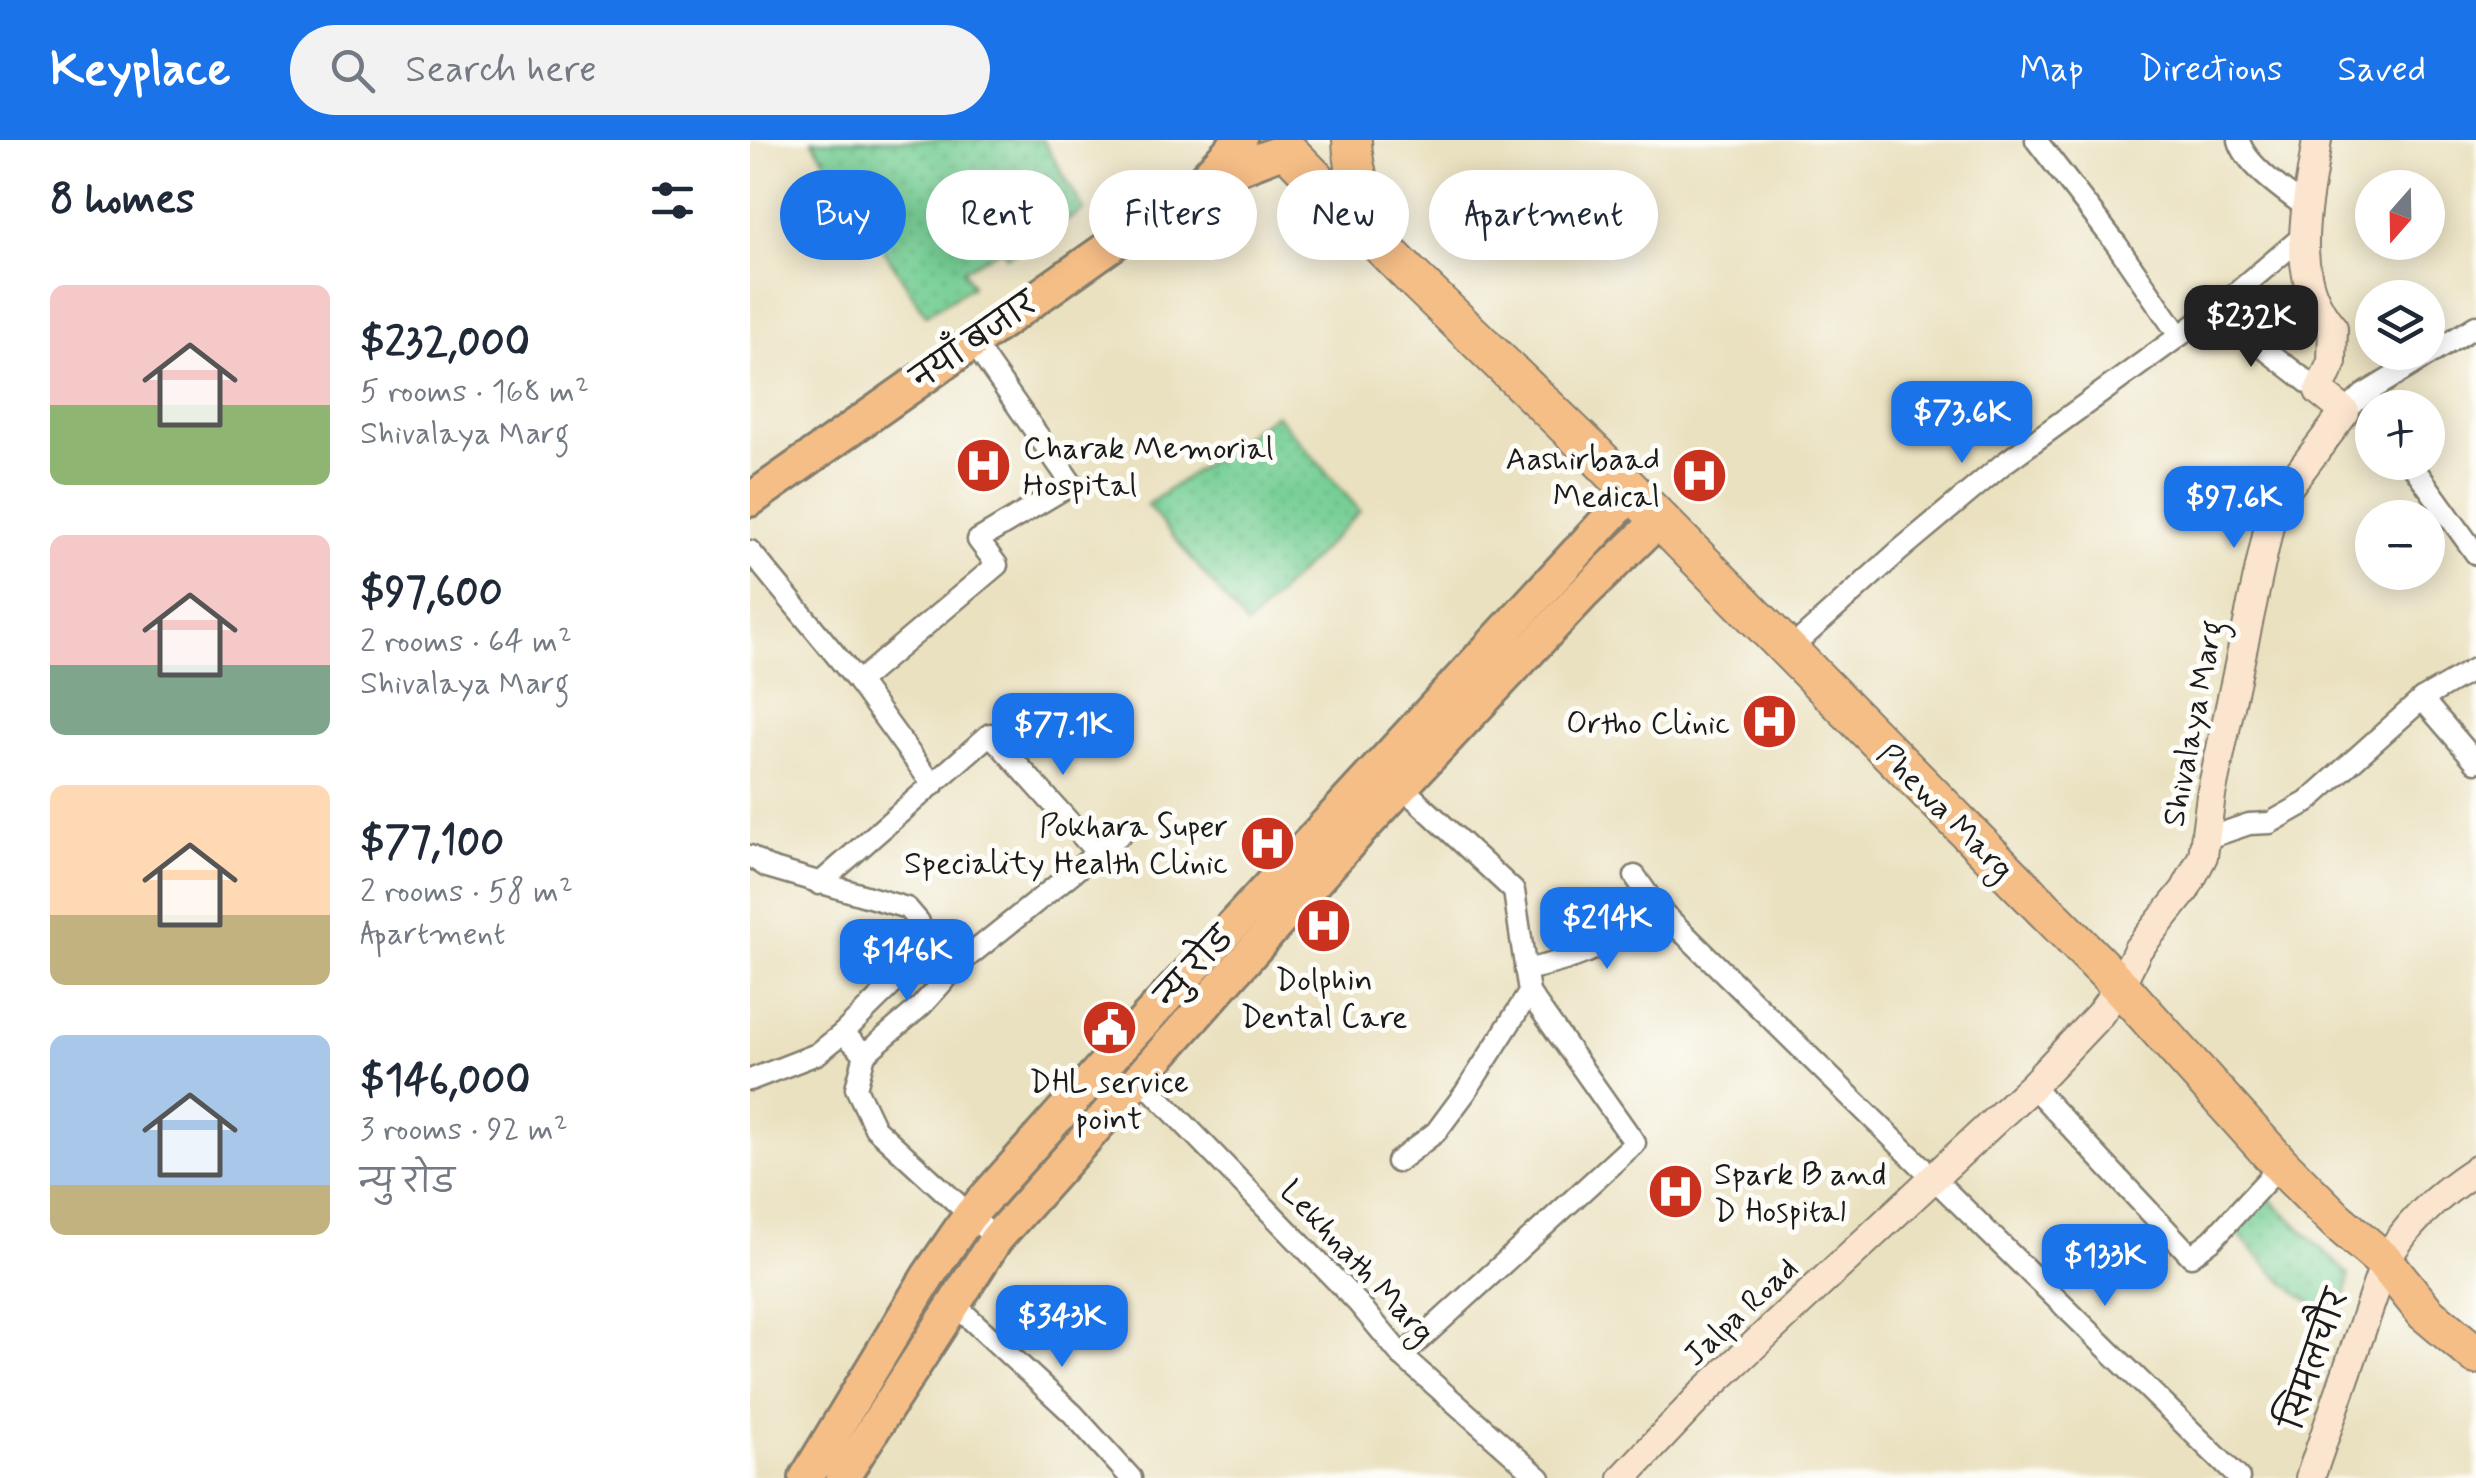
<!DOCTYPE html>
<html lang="en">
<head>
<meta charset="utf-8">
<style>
	:root { --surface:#fff; --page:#f2f2f3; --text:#1f2937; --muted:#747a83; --accent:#1a73e8 }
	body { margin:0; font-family:Mynerve,"Playpen Sans Deva",sans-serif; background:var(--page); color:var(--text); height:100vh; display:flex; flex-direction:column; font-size:38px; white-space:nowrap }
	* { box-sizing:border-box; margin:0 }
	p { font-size:32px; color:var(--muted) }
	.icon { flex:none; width:55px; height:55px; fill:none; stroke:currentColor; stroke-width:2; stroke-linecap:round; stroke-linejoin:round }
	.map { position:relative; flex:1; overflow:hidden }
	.side { display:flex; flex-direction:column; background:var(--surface); width:750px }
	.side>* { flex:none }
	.top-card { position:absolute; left:30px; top:30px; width:950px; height:90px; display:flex; gap:20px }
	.needle { width:65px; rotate:200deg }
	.controls { position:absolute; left:1605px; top:30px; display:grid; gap:20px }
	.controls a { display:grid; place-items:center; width:90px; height:90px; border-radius:50%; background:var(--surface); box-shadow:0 5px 25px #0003; font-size:50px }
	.price { position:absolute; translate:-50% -85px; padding:0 22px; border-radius:20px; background:var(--accent); color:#fff; font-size:32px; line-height:65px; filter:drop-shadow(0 2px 5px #0008) }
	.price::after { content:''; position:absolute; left:50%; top:60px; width:30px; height:22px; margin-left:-15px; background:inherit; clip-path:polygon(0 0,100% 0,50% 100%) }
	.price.current { background:#222; color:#fff }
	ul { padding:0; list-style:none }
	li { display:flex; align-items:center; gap:30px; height:250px; padding:0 50px }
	li span { display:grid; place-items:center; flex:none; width:280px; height:200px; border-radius:15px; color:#555 }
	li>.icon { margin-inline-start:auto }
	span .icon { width:120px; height:120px; fill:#fffc; stroke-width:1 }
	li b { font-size:42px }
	h2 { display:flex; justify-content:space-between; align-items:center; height:120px; padding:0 50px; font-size:42px }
	.chip { padding:0 35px; border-radius:45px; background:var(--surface); box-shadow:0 5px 25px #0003; font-size:35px; line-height:90px }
	.chip.current { background:var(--accent); color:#fff }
	header { display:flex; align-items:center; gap:60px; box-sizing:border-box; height:140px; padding:0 50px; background:var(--accent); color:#fff }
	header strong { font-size:48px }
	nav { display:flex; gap:55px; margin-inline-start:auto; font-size:35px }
	.search { width:700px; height:90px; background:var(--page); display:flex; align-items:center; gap:25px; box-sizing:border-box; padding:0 35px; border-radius:55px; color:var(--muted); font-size:38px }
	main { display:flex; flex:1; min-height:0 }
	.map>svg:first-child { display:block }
</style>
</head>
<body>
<header>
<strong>Keyplace</strong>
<div class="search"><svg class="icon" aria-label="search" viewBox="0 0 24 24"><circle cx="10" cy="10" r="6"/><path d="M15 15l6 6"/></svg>Search here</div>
<nav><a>Map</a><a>Directions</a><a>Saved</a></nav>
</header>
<main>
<section class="side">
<h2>8 homes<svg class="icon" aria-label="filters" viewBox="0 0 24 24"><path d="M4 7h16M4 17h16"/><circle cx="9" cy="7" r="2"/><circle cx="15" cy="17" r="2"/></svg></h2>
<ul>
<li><span style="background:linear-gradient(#f6c9c9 60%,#8fb573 0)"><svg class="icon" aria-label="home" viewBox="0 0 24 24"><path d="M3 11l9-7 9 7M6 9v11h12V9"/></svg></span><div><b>$232,000</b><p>5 rooms · 168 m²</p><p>Shivalaya Marg</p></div></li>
<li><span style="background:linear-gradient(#f6c9c9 65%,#7fa58c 0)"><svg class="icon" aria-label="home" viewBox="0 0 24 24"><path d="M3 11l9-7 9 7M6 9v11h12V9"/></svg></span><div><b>$97,600</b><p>2 rooms · 64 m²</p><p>Shivalaya Marg</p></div></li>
<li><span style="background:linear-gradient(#ffd9b3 65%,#c2b280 0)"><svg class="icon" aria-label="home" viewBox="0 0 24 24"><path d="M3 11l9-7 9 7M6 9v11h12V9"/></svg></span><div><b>$77,100</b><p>2 rooms · 58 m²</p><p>Apartment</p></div></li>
<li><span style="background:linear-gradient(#a9c7e8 75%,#c2b280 0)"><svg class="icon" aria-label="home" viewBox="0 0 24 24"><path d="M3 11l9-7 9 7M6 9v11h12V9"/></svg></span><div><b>$146,000</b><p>3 rooms · 92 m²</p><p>न्यु रोड</p></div></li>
</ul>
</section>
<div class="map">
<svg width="1726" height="1338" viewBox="0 0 1726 1338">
	<defs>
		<pattern id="park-dots" width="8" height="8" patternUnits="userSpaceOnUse" patternTransform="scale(2.5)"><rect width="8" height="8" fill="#77cf95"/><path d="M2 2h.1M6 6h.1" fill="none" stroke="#66b180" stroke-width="1.8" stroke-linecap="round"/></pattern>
	</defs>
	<rect width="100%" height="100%" fill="#fdfcf7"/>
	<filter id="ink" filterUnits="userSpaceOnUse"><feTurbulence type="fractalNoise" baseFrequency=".01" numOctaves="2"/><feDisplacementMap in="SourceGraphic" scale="20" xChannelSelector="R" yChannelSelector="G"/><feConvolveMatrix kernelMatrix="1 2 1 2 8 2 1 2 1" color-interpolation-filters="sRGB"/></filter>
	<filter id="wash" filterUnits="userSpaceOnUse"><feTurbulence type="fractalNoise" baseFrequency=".0048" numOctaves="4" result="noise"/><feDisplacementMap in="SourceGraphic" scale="40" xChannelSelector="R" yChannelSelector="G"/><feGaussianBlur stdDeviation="2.25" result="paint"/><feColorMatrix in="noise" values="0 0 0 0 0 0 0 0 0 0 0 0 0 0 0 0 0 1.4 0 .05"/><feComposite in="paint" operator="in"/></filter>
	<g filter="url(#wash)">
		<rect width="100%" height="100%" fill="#eae1c0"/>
		<g fill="url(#park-dots)" stroke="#4a7658" stroke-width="2.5">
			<polygon points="62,0 293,0 334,70 257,117 252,109 213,130 222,146 176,175"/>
			<polygon points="526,274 610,371 497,486 397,365"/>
			<path d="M1515,1054L1599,1135L1592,1176C1544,1161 1515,1124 1482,1087Z"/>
		</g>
	</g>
	<g filter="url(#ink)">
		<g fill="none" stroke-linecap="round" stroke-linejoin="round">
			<defs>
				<g id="street">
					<polyline points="1286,0 1367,105 1428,194"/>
					<path d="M1489,0C1495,25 1537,53 1557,68"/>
					<polyline points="1472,165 1511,206 1569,251"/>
					<polyline points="1595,272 1613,255 1726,186"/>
					<polyline points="1660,322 1726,414"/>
					<polyline points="0,411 108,542 183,645"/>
					<polyline points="1038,511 1149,411 1253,324 1472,165 1554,95"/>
					<polyline points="108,542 247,425 228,400 322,344 222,201"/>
					<polyline points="1672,559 1726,528"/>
					<polyline points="1455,699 1499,684 1520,683 1557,662 1672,559 1726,622"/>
					<polyline points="0,716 17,727 157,768 169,782 170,796 189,802 210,823 171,866 115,914 106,948 125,988 246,1099"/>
					<polyline points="885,736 905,765 1489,1338"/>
					<polyline points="69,744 240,594 349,715"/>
					<polyline points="210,823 372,693"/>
					<path d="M775,830C841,816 854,807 905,765"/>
					<polyline points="93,893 146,841 170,796"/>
					<polyline points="389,937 608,1163 652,1216 790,1338"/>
					<polyline points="0,940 67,914 93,893 115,914"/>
					<polyline points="1282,946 1441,1116 1462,1100 1531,1025"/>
					<polyline points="647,1022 686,992 715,953 779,853 764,751 652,647"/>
					<polyline points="202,1162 323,1274 381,1338"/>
					<polyline points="652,1216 885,1003 779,853"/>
				</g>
				<g id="secondary">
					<path d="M873,1338L956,1250L1282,946L1349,875L1370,846L1388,809L1435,750L1453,716L1461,655L1523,367L1595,272L1569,251L1582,222L1583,188C1536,135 1558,64 1567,0"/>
					<path d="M1560,1338L1635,1122C1656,1084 1689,1054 1726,1030"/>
				</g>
				<g id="primary">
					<polyline points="460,39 535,10"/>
					<polyline points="0,360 451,42 490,0"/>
					<polyline points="56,1338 178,1136 220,1075 364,914 882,353"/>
					<polyline points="92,1338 246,1099 607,694 833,454 909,380"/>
				</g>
				<g id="highway">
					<path d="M602,0C603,34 614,60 632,89"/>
					<polyline points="541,14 659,134 841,310 1370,846 1531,1025 1586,1080 1635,1122 1676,1173 1726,1215"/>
				</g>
			</defs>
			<use href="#street" stroke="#837e6e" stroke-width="25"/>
			<use href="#secondary" stroke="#837e6e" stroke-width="32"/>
			<use href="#primary" stroke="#837e6e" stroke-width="38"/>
			<use href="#highway" stroke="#837e6e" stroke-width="42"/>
			<use href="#street" stroke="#fff" stroke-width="20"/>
			<use href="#secondary" stroke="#fbe5cf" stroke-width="28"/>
			<use href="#primary" stroke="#f6be87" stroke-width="32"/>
			<use href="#highway" stroke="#f6be87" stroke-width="38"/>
		</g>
	</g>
	<defs>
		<symbol id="hospital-disc" viewBox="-11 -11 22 22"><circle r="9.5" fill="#c8321e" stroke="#fdfcf7"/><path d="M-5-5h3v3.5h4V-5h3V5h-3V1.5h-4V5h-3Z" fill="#fff"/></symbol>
		<symbol id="civic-disc" viewBox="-11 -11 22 22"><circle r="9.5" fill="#c8321e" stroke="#fdfcf7"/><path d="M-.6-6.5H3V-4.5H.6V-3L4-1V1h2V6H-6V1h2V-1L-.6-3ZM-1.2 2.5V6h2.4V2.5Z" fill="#fff"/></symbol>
	</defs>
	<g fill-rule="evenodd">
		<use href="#hospital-disc" x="202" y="294" width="63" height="63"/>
		<use href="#hospital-disc" x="918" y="304" width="63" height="63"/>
		<use href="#hospital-disc" x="988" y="550" width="63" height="63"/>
		<use href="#hospital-disc" x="486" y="672" width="63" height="63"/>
		<use href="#hospital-disc" x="542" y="754" width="63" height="63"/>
		<use href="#civic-disc" x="328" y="856" width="63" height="63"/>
		<use href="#hospital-disc" x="894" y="1020" width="63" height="63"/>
	</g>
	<g text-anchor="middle" stroke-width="10" stroke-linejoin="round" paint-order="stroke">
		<g font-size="32" fill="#1c1c1c" stroke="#fdfcf7">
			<text transform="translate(224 200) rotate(-35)" y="11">नयाँ बजार</text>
			<text transform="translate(1442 583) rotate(-79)" y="11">Shivalaya Marg</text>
			<text transform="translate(1196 671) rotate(45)" y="11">Phewa Marg</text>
			<text transform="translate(444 826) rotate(-47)" y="11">न्यु रोड</text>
			<text transform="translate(608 1121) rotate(47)" y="11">Lekhnath Marg</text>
			<text transform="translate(990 1171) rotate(-43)" y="11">Jalpa Road</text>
			<text transform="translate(1564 1219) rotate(-71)" y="11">सिमलचौर</text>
		</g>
		<g font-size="32" fill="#1c1c1c" stroke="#fdfcf7" text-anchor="end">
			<text x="273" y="318" text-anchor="start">Charak Memorial<tspan x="273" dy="37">Hospital</tspan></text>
			<text x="910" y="329">Aashirbaad<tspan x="910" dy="37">Medical</tspan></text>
			<text x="980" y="593">Ortho Clinic</text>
			<text x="478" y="696">Pokhara Super<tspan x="478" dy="37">Speciality Health Clinic</tspan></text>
			<text x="574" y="850" text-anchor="middle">Dolphin<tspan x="574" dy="37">Dental Care</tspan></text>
			<text x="359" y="952" text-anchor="middle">DHL service<tspan x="359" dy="37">point</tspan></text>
			<text x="964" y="1044" text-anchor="start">Spark B and<tspan x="964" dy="37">D Hospital</tspan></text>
		</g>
	</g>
</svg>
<div class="controls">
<a><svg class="needle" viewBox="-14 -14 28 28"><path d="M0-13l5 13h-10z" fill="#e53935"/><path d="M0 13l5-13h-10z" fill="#747a83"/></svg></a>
<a><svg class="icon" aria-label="layers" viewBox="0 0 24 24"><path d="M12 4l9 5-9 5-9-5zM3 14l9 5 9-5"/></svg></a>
<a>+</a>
<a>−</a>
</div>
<b class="price current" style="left:1501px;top:230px">$232K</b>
<b class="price" style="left:1212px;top:326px">$73.6K</b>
<b class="price" style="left:1484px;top:411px">$97.6K</b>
<b class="price" style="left:313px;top:638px">$77.1K</b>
<b class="price" style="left:857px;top:832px">$214K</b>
<b class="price" style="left:157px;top:864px">$146K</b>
<b class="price" style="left:1355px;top:1169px">$133K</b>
<b class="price" style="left:312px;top:1230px">$343K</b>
<div class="top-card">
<a class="chip current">Buy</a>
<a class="chip">Rent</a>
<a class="chip">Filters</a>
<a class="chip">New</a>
<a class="chip">Apartment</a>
</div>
</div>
</main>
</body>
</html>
